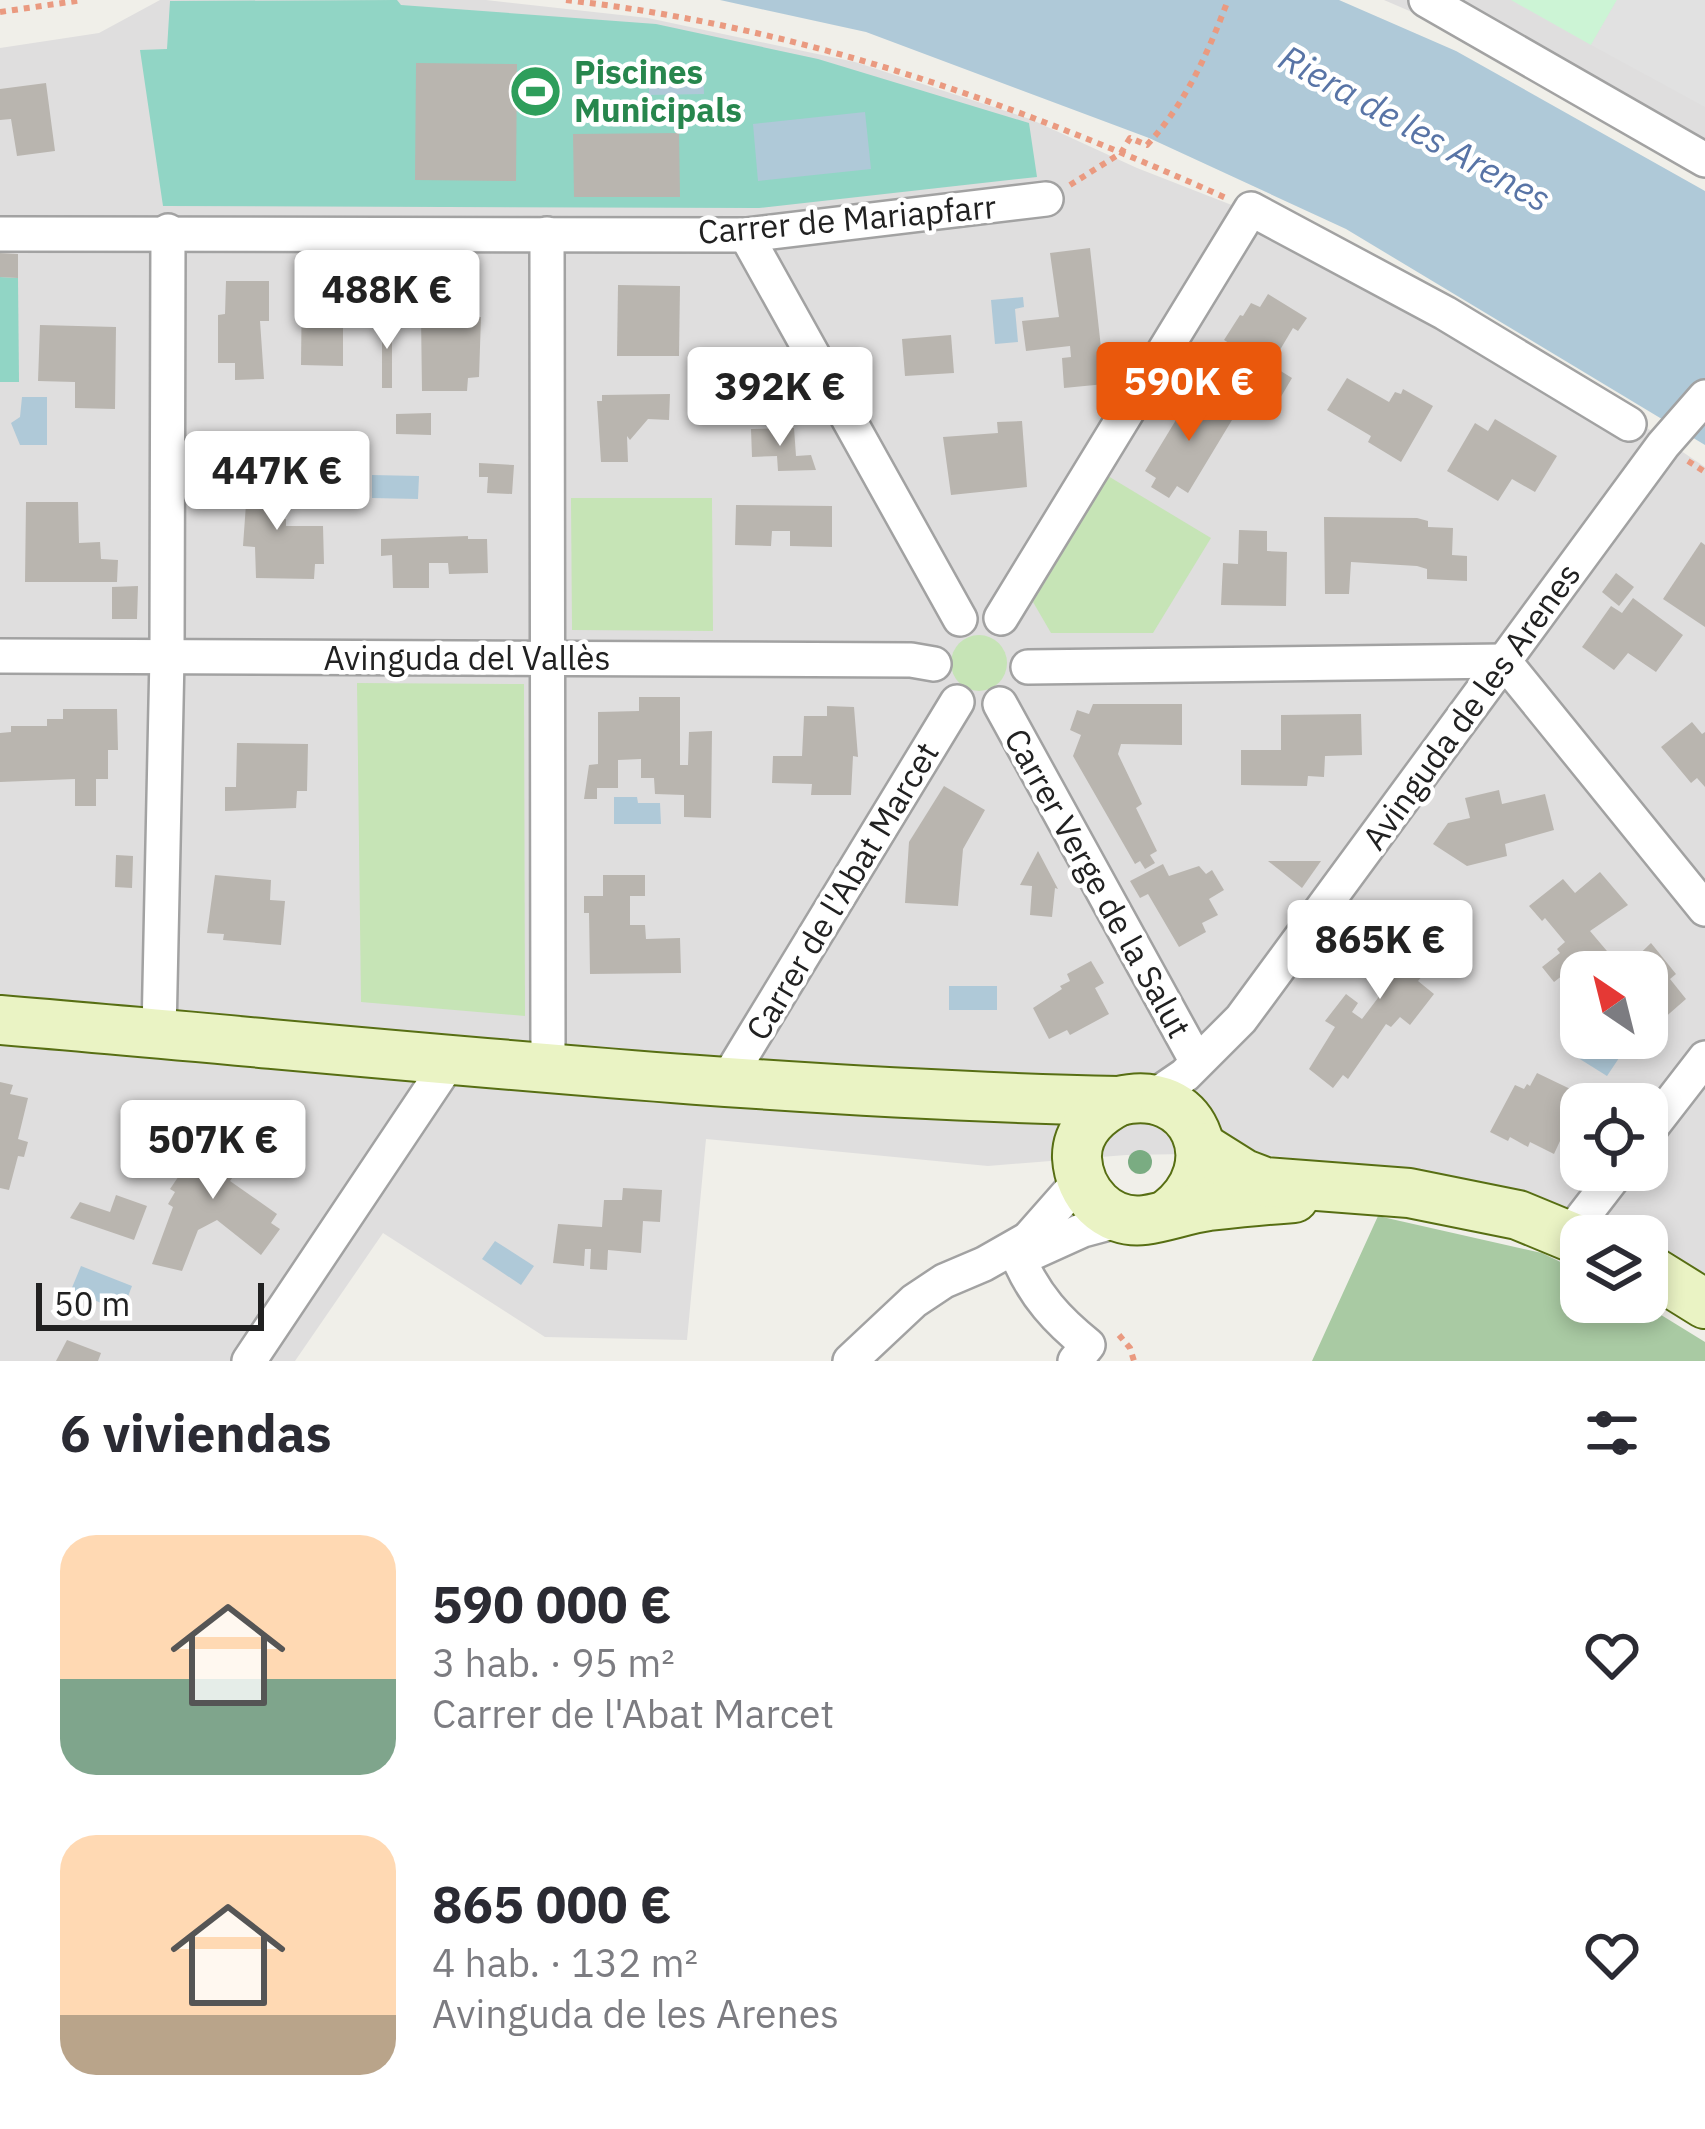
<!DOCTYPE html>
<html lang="es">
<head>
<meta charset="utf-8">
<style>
	:root { --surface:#fff; --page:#f2f2f3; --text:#2b2b33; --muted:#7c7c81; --accent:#ea580c }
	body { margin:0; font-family:"IBM Plex Sans",sans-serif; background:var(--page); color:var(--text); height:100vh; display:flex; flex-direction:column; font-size:45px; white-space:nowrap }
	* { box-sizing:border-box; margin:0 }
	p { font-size:39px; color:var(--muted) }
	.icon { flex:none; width:66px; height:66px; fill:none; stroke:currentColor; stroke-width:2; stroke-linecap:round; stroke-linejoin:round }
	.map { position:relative; height:1361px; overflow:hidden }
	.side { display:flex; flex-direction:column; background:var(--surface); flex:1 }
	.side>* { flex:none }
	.needle { width:78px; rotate:325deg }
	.controls { position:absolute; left:1560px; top:951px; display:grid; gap:24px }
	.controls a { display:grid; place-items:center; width:108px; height:108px; border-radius:24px; background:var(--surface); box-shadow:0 6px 18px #0003; font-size:60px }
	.scale { position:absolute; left:36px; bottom:30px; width:228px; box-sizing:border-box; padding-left:12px; border:6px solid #212121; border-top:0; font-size:33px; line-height:42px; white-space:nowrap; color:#212121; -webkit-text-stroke:9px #fff; paint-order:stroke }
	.price { position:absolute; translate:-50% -102px; padding:0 27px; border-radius:12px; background:#fff; color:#222; font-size:39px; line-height:78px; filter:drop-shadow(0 3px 6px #0008) }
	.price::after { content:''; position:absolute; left:50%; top:72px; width:36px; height:27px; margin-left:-18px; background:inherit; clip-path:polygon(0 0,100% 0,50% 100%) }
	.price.current { background:var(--accent); color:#fff }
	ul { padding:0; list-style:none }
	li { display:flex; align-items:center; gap:36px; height:300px; padding:0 60px }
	li span { display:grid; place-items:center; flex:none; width:336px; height:240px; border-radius:36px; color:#555 }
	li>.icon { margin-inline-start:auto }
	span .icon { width:144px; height:144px; fill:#fffc; stroke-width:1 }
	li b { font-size:51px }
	h2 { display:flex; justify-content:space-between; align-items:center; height:144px; padding:0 60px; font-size:51px }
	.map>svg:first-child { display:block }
</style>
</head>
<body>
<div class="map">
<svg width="1705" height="1361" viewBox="0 0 1705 1361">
	<rect width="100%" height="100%" fill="#f0efe9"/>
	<g fill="#dfdede" fill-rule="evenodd">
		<path d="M160,0H486L648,18L855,62L1030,119L1137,168L1342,248L1638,422L1705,467V1283L1647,1253V1236H1614L1592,1225L1424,1173L1248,1153L1126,1155L988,1166L706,1139L687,1340L545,1337L383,1233L295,1361H0V48L99,33ZM1581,972H1647V1038H1581ZM1581,1104H1647V1170H1581Z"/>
		<polygon points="1384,0 1705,0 1705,176 1463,34"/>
	</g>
	<g fill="#c6e4b6">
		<polygon points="1108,476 1211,538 1153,633 1051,633 1033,602"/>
		<polygon points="571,498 712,498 713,631 572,630"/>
		<circle cx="979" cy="663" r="28"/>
		<polygon points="357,683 524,684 525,1016 361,1002"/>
	</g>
	<polygon fill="#a9caa3" points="1378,1216 1542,1253 1581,1272 1581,1302 1640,1302 1705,1342 1705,1361 1312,1361"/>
	<polygon fill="#ccf4d5" points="1511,0 1617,0 1591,45"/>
	<g fill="#91d5c5">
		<polygon points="397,0 401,5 656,24 818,59 1029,123 1037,177 759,208 163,206 140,50 167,49 170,1"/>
		<polygon points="0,277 18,278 19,382 0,382"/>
	</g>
	<polygon fill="#e1e1e1" points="1617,0 1705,0 1705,107 1591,45"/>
	<g fill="#afc9d8">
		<polygon points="720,0 1339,0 1456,51 1705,191 1705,445 1346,229 1149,138 866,32"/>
		<polygon points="703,68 704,94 649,95 649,69"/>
		<polygon points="865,112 871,169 758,181 753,124"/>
		<polygon points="1023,297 1024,307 1015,309 1018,342 995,344 991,300"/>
		<polygon points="22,397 47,397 47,445 20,445 11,423 20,417"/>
		<polygon points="372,475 419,476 418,499 372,498"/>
		<polygon points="614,797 637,797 638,803 660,803 661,824 614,824"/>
		<rect x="949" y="986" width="48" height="24"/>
		<polygon points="1579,1032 1581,1038 1589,1038 1619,1058 1607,1076 1567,1051"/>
		<polygon points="495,1241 534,1266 521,1285 482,1259"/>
		<polygon points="81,1266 132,1286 122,1312 71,1290"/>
	</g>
	<g fill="#b9b5af">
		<polygon points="416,63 517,64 516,181 415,180"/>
		<polygon points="46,83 55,151 17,156 11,119 0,120 0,89"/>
		<polygon points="679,133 680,197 574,197 573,134"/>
		<polygon points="1090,248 1105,384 1064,388 1062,358 1071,357 1070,346 1026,351 1022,321 1059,317 1050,253"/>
		<polygon points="0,253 18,254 18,278 0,277"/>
		<polygon points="302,280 343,281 343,366 301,365"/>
		<polygon points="226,281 269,281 269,321 260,321 264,379 235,380 235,363 218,363 218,315 225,314"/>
		<polygon points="618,285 680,286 679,356 617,356"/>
		<polygon points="1268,294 1307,318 1298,331 1293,328 1271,365 1292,378 1279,400 1217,364 1229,343 1224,340 1240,315 1243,316 1251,303 1260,307"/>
		<polygon points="392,316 392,388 382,388 382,317"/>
		<polygon points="421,316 481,317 479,377 468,378 467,391 422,391"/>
		<polygon points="40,325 116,327 115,409 75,408 75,382 38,381"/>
		<polygon points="951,335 954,373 905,376 902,339"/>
		<polygon points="1347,378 1389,402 1395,392 1401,394 1403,389 1433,406 1401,462 1368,442 1371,436 1327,410"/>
		<polygon points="1196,387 1227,406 1223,414 1232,420 1188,493 1177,486 1169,498 1151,487 1156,478 1145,471"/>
		<polygon points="670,394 669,420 648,419 630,440 627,436 628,462 601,462 597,401 602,401 602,395"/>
		<polygon points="431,413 431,435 396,434 396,414"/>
		<polygon points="1495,419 1557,456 1535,492 1512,479 1498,501 1447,471 1475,423 1488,431"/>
		<polygon points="1022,421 1027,487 951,495 943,437 998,433 997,422"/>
		<polygon points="794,428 796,456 811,455 816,470 778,471 777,456 752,457 751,429"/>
		<polygon points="479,463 514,465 512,494 487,493 488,477 479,477"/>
		<polygon points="280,476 277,520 286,519 286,526 323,526 324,564 315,564 314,579 256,578 255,547 243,546 246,504 235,504 234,477"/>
		<polygon points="26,502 78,502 79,543 100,542 101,559 118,560 117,582 25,582"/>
		<polygon points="736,505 832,506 832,547 790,546 790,531 772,531 771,546 735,545"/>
		<polygon points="1324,517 1417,518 1428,521 1428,527 1453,528 1452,555 1467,556 1467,581 1427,579 1427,569 1417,566 1351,562 1349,594 1325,594"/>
		<polygon points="1239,530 1267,531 1267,551 1287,552 1286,606 1221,605 1223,563 1238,564"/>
		<polygon points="468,536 468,539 487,539 488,573 449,574 448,563 429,563 429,588 393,588 392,555 381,556 381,539"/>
		<polygon points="1701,542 1705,545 1705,627 1663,599"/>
		<polygon points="1616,573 1634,587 1619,606 1602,592"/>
		<polygon points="138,586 137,619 112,619 112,587"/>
		<polygon points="1633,598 1683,635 1656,672 1628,653 1614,670 1582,647 1611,606 1622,613"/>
		<polygon points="639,697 680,697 680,765 688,765 689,732 712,731 711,818 684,817 684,795 655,794 654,778 641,778 641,759 618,760 618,788 597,788 597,799 584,799 589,765 598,764 598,712 639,711"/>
		<polygon points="1093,704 1182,704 1182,745 1121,744 1118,754 1142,804 1136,808 1157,851 1150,855 1155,863 1145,869 1140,861 1135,864 1073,756 1081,735 1070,730 1077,710 1089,714"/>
		<polygon points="827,706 854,707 858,757 853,756 851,795 811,795 812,784 772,783 773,756 802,756 804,716 827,716"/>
		<polygon points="63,709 117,709 118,750 108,750 108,779 96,779 96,806 75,806 75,779 0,782 0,733 11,732 11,726 47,726 47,719 63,719"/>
		<polygon points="1361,714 1362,755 1325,756 1324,777 1308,776 1307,786 1241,785 1241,750 1281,750 1281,715"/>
		<polygon points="1692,722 1702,734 1705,732 1705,787 1697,778 1691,783 1661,747"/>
		<polygon points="237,743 308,744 307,791 297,791 296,808 225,811 225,787 236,787"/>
		<polygon points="944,786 985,810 963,849 958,906 905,903 909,842"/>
		<polygon points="1499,790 1502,804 1545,794 1554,830 1505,844 1507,856 1467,866 1433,844 1448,823 1470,818 1465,798"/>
		<polygon points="1038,851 1058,889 1055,888 1052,917 1030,915 1032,886 1020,885"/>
		<polygon points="116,855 133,856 132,888 115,887"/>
		<polygon points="1268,861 1321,861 1302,888"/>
		<polygon points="1163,864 1169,876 1199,866 1206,874 1212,870 1224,890 1209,899 1218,915 1202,923 1206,932 1179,947 1148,894 1140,898 1130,881"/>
		<polygon points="1600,872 1628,905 1590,931 1623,970 1651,943 1676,974 1670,979 1686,999 1662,1020 1658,1015 1648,1022 1652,1028 1647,1032 1647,972 1582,972 1576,965 1554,982 1542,967 1560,953 1557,949 1565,942 1545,918 1542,921 1529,906 1563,879 1575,893"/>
		<polygon points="215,875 271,880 270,900 285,901 281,945 223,940 224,934 207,933"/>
		<polygon points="603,875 645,875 645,896 630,896 630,925 645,925 646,939 680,938 681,973 590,974 589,913 584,913 584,896 603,896"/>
		<polygon points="1422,916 1446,933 1437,947 1443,951 1418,981 1434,994 1410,1025 1400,1017 1391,1027 1386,1024 1348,1079 1343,1075 1333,1088 1309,1069 1335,1027 1325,1021 1346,994 1358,1003 1352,1012 1362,1019 1390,982 1380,974 1373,983 1356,970 1369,954 1382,963 1406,931 1410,934"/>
		<polygon points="1091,961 1104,983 1095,988 1109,1014 1070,1035 1067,1030 1049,1039 1033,1008 1062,989 1060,986 1070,981 1067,974"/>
		<polygon points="1537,1073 1587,1097 1566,1145 1560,1141 1554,1154 1530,1142 1528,1147 1510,1137 1508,1141 1490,1132 1515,1085 1524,1089 1527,1084 1530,1086"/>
		<polygon points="0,1082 13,1085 10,1094 28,1098 18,1139 28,1142 24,1157 18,1156 9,1190 0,1188"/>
		<polygon points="214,1124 252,1150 230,1181 277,1214 271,1223 280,1229 261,1255 217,1220 198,1230 182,1271 152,1264 173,1207 168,1204 175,1192 170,1189"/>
		<polygon points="623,1188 662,1190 660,1222 643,1221 641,1253 608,1250 607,1270 590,1269 591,1249 585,1249 584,1266 553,1263 558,1224 602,1227 604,1200 622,1200"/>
		<polygon points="116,1195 147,1206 134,1240 70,1218 80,1202 110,1212"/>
		<polygon points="67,1340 101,1353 98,1361 56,1361"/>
	</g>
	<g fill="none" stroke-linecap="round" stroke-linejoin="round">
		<defs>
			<g id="street">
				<polyline points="1426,0 1705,160"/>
				<polyline points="0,234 746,235 1046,199"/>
				<polyline points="547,234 548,1066"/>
				<polyline points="746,235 960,619"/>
				<polyline points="1001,618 1251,209 1445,313 1629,424"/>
				<polyline points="0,656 911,660 934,664"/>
				<polyline points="1504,661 1705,909"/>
				<polyline points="1028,667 1504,661"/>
				<polyline points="1000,704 1197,1062"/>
				<polyline points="159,1033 167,657 168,231"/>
				<polyline points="727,1080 957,702"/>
				<polyline points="1150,1099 1185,1075 1241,1019 1663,445 1705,397"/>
				<polyline points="1647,1133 1705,1058"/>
				<polyline points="1568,1236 1619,1170"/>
				<polyline points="1021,1258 1083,1230 1124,1219"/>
				<path d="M1019,1259C1035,1296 1057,1320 1088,1345L1075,1361"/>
				<polyline points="249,1361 451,1059"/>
				<polyline points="850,1361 914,1301 944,1281 984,1264 1028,1239 1081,1179"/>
			</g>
			<g id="secondary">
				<path d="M0,1020C372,1051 746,1093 1119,1101C1194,1082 1231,1165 1169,1213"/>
				<path d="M1119,1101C1097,1112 1076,1131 1077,1158C1079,1193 1107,1225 1145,1220C1166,1217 1187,1209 1209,1206C1237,1203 1265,1200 1294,1198"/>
				<polyline points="1201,1147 1244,1174 1265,1182 1409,1193 1518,1215 1581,1241"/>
				<polyline points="1647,1268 1705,1304"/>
			</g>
		</defs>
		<use href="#street" stroke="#a2a2a2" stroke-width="38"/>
		<use href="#secondary" stroke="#576e13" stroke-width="52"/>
		<g stroke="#ea9a80" stroke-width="6" stroke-dasharray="6 6" stroke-linecap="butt">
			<path d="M566,0C800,27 1012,102 1226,198"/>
			<polyline points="0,12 83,0"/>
			<path d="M1070,185L1121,153L1130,138L1147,145C1186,103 1208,53 1228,0"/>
			<polyline points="1688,461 1705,472"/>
			<polyline points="1119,1335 1130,1348 1134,1361"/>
		</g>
		<use href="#street" stroke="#fff" stroke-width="33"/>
		<use href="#secondary" stroke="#eaf3c4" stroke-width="48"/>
	</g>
	<circle fill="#7aac82" cx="1140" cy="1162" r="12"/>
	<defs>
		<symbol id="stadium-disc" viewBox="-11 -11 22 22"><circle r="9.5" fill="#2e9e5b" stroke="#fff"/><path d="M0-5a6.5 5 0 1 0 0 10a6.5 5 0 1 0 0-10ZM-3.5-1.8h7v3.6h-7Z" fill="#fff"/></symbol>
	</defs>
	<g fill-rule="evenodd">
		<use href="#stadium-disc" x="506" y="62" width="59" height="59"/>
	</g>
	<g text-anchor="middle" stroke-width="9" stroke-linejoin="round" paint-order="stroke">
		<g font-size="33" font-weight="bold" fill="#27864d" stroke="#fff" text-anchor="start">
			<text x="574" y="84">Piscines<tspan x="574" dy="38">Municipals</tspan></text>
		</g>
		<g font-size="33" fill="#212121" stroke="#fff">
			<text transform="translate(847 219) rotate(-5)" y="12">Carrer de Mariapfarr</text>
			<text x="467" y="670">Avinguda del Vallès</text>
			<text transform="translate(1471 706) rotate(-54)" y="12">Avinguda de les Arenes</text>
			<text transform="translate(1098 883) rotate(61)" y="12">Carrer Verge de la Salut</text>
			<text transform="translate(842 891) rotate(-59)" y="12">Carrer de l'Abat Marcet</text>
		</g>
		<g font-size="36" font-style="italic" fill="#5874a6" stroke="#fff">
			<text transform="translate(1415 128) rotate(29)" y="13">Riera de les Arenes</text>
		</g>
	</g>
</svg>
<div class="controls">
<a><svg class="needle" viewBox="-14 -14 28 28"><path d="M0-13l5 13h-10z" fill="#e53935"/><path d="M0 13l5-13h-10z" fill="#7c7c81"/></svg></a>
<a><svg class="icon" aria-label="locate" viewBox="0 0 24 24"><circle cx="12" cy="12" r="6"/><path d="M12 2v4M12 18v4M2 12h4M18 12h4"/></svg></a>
<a><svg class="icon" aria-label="layers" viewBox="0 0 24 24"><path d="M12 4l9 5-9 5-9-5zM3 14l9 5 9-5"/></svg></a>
</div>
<div class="scale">50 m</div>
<b class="price" style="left:387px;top:352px">488K €</b>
<b class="price current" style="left:1189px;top:444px">590K €</b>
<b class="price" style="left:780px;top:449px">392K €</b>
<b class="price" style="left:277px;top:533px">447K €</b>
<b class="price" style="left:1380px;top:1002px">865K €</b>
<b class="price" style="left:213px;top:1202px">507K €</b>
</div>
<section class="side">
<h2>6 viviendas<svg class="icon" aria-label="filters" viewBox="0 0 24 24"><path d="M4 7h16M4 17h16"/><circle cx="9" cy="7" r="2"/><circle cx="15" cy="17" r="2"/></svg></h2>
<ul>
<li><span style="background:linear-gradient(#ffd9b3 60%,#7fa58c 0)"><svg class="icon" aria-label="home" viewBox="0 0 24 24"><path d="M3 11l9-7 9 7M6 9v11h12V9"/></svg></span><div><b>590 000 €</b><p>3 hab. · 95 m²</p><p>Carrer de l'Abat Marcet</p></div><svg class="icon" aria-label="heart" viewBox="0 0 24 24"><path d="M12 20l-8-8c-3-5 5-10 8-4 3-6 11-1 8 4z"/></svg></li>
<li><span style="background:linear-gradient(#ffd9b3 75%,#b9a48a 0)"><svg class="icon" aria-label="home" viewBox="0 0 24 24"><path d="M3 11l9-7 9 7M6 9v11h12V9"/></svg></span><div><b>865 000 €</b><p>4 hab. · 132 m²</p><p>Avinguda de les Arenes</p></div><svg class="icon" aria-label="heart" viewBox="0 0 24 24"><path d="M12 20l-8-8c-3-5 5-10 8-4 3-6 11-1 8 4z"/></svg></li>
</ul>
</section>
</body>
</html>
